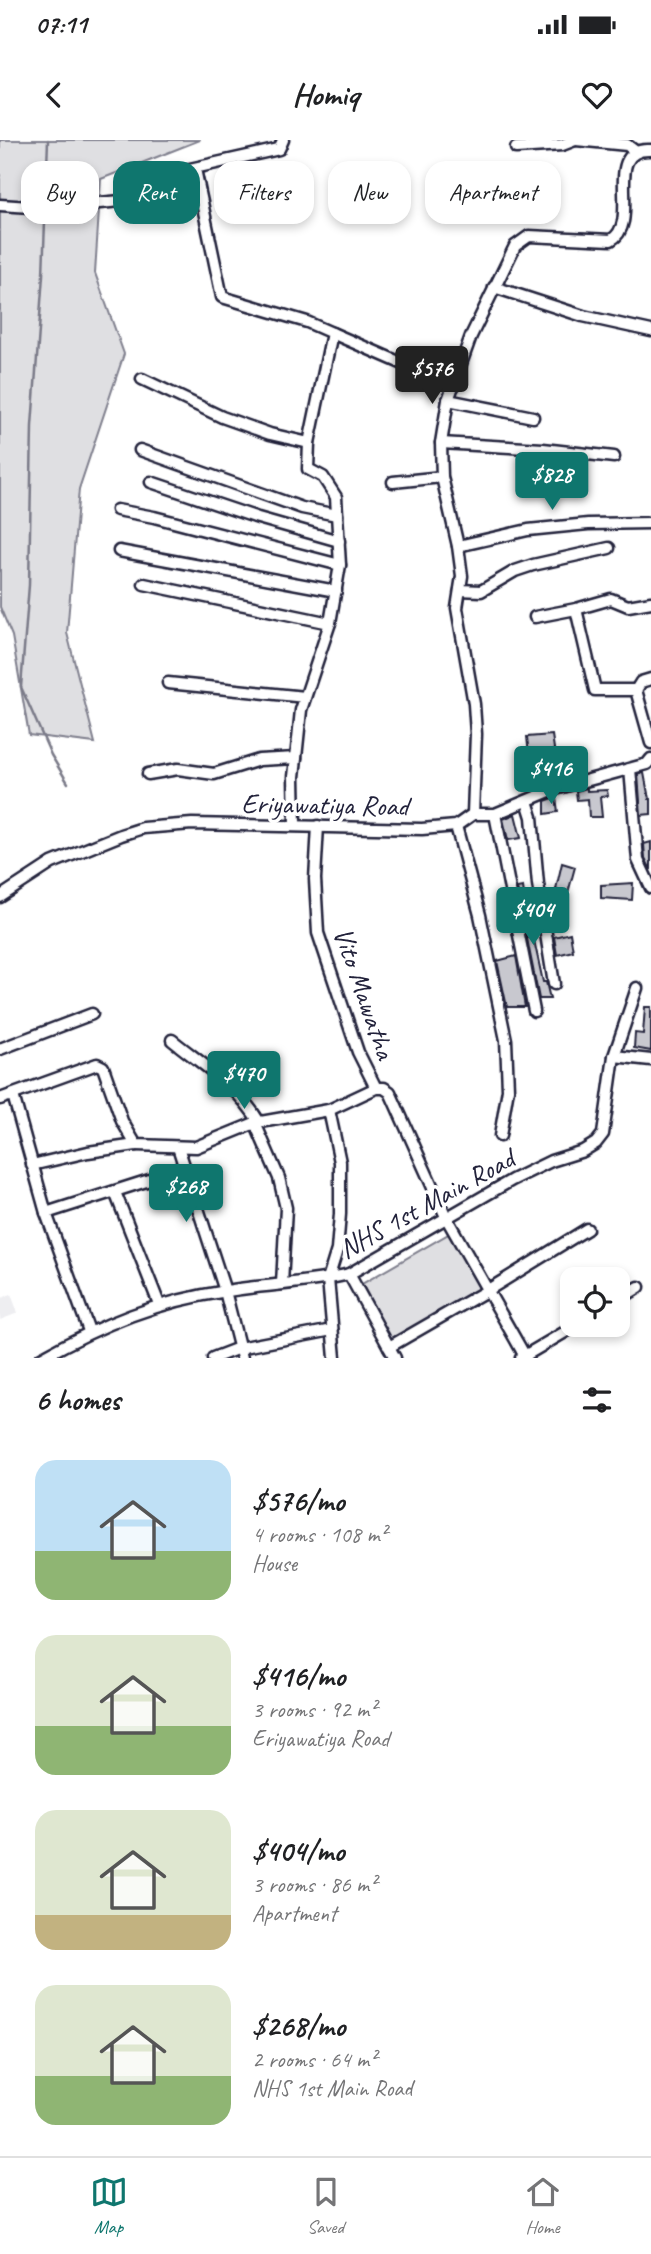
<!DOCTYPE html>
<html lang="en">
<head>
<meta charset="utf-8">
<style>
	:root { --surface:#fff; --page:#f2f2f2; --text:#202124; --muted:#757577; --line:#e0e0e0; --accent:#0f766e }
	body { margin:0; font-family:Caveat,sans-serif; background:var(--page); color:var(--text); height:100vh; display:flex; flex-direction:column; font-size:26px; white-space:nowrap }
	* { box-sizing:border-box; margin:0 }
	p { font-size:23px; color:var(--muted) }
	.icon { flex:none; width:38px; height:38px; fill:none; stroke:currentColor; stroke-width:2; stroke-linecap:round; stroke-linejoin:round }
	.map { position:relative; height:1218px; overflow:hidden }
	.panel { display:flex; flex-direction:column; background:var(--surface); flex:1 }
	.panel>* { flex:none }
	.banner { position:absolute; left:21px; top:21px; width:609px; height:63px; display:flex; gap:14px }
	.controls { position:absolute; left:560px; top:1127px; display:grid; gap:14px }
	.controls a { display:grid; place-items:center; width:70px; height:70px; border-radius:14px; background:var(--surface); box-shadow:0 4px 10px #0003; font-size:35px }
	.price { position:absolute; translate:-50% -60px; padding:0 16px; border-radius:7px; background:var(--accent); color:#fff; font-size:23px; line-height:46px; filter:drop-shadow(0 2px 4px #0008) }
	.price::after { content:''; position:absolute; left:50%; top:42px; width:21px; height:16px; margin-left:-10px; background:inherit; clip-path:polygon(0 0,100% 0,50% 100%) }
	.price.on { background:#222; color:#fff }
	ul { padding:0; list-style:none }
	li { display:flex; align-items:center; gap:21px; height:175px; padding:0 35px }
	li span { display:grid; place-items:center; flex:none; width:196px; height:140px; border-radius:21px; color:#555 }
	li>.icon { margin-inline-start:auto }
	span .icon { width:84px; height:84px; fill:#fffc; stroke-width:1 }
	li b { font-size:30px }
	h2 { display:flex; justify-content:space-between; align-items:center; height:84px; padding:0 35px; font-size:30px }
	.chip { padding:0 24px; border-radius:21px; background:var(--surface); box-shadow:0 4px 10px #0003; font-size:24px; line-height:63px }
	.chip.on { background:var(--accent); color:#fff }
	.status { display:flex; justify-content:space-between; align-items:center; height:49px; padding:0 35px; background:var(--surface); direction:ltr }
	.status svg { height:19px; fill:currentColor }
	header { display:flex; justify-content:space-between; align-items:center; height:91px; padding:0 35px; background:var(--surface); font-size:32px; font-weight:700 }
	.dock { display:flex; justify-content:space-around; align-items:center; height:98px; border-top:2px solid var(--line); background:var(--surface); font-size:19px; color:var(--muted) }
	.dock a { display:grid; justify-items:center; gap:4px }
	.dock .on { color:var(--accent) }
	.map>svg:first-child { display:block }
</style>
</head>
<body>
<div class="status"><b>07:11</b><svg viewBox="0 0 49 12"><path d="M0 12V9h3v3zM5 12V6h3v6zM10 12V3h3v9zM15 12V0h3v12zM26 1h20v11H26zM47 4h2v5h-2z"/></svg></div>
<header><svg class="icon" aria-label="back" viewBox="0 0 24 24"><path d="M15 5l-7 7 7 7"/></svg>Homiq<svg class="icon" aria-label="heart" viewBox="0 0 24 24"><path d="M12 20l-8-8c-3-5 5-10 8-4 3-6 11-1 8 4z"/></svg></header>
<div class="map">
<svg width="651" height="1218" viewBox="0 0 651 1218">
	<rect width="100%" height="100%" fill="#fff"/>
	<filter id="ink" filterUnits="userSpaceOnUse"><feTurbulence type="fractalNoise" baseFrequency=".0143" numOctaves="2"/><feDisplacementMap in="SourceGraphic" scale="14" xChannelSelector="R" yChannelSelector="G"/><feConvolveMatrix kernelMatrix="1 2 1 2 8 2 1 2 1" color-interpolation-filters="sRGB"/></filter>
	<g filter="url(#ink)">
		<polygon fill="#eeeef1" points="11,1154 18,1173 0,1180 0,1159"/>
		<g fill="#dfdfe2" stroke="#80808e" stroke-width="2">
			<polygon points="0,0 200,0 101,39 95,133 124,214 79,349 67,493 95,603 29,595 12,496 0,467"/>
			<polygon points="452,1092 482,1147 392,1200 362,1144"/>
		</g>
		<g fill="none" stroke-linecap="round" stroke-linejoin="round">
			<polyline stroke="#7a7a88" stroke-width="2.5" points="48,0 43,135 32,286 29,445 21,547 51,615 68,643"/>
		</g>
		<g fill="#c8c8cf" stroke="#22223b" stroke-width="2">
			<polygon points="552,595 557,629 531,632 527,597"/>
			<polygon points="644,633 649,659 651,659 651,674 641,675 638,634"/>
			<polygon points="587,648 587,651 607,650 608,656 600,657 602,677 589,677 588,659 577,660 576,651"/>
			<polygon points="556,657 558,672 545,674 545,661"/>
			<polygon points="515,674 521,698 508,700 503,679"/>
			<polygon points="651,702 651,730 645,718 644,704"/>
			<polygon points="562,723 575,727 568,753 556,749"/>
			<polygon points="633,743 632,760 601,758 601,745"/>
			<polygon points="523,747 526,768 530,767 536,799 534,800 543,842 546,842 550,859 539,859 517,748"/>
			<polygon points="570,793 573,811 557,815 554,797"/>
			<polygon points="516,816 525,867 507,867 497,821"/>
			<polygon points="645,867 651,867 651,911 634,908 635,893 643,894"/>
		</g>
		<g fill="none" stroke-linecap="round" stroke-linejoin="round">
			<defs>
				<g id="minor">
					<polyline points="576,0 627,5 636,12"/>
					<polyline points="516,8 562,5 575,0"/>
					<polyline points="195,29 222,157 307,182 332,193 309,303 308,329 323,337 336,357 340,425 330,483 301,570 294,637 295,685"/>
					<path d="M0,65L46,68L121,61C133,53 140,43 154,37L279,9L283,0"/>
					<polyline points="494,147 583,176 651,191"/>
					<polyline points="332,193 454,246"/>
					<polyline points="142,239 222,277 270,294 309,303"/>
					<polyline points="448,260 533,277"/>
					<polyline points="441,303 543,309 614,317"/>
					<polyline points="140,310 302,368 337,375"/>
					<polyline points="151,342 258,378 339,401"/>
					<polyline points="393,342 442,337"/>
					<polyline points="117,370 154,377 340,425"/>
					<polyline points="458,406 528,390 588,384 651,383"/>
					<polyline points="119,411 336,451"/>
					<polyline points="144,444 330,483"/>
					<polyline points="460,450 481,451 515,431 533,425 609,408"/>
					<polyline points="576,469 595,550 636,550 651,603"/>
					<polyline points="535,477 576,469 611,459 628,466 651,462"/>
					<polyline points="168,543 305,557"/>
					<polyline points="636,550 641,542 651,539"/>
					<polyline points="630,629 638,720 651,748"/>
					<polyline points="148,634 178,629 214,634 259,620 296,618"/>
					<polyline points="527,661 532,677 538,744 554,844"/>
					<path d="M473,674L476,594L474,564L457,468L462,436L458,406L442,337L441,303L448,260L471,196L515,106L529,96L611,100C643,82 600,7 651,10"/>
					<polyline points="495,674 534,871"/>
					<polyline points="318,686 315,739 318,793 358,912 376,948"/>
					<polyline points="456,686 480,775 506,900 508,949 500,996"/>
					<polyline points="0,757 52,723 121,695 143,688 192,684 422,689 456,686 473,674 495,674 552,650 647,624 651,619"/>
					<path d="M172,900C203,925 239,947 259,982"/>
					<polyline points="0,909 92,874"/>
					<polyline points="614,916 651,920"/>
					<polyline points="13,955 46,1073"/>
					<polyline points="0,959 97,924 103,927 122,981 136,1005 196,1007 255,983 329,970 376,948 384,948 390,952 447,1079 526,1218"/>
					<polyline points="329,970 340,1022 340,1074 337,1110 328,1139 335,1218"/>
					<polyline points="255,983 279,1038 286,1068 282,1144"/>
					<polyline points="178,1007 225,1151 242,1218"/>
					<polyline points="32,1025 88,1012 136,1005"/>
					<polyline points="115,1052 159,1164"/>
					<polyline points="349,1134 395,1218"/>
					<polyline points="618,1160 639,1147"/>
					<polyline points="89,1191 46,1073 184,1029"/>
					<polyline points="389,1207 488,1150 587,1089"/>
					<path d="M41,1218C102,1184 158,1161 227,1151C267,1144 309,1144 349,1134L512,1040L551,1021L583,1011L596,1003L603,994L614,916L637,848"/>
					<polyline points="213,1218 239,1208 332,1190"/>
					<polyline points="521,1218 577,1185"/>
				</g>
			</defs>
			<use href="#minor" stroke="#22223b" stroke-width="15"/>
			<use href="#minor" stroke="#fff" stroke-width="10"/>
		</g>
	</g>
	<g text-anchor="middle" stroke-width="7" stroke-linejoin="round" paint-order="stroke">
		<g font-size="28" fill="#22223b" stroke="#fff">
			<text transform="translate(325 664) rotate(1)" y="10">Eriyawatiya Road</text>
			<text transform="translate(365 853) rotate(71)" y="10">Vito Mawatha</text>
			<text transform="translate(426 1063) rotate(-29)" y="10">NHS 1st Main Road</text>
		</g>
	</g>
</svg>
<div class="controls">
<a><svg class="icon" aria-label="locate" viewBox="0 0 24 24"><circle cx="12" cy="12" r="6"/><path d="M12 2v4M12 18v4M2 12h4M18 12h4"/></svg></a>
</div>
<b class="price on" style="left:432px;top:266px">$576</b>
<b class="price" style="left:552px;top:372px">$828</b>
<b class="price" style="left:551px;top:666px">$416</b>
<b class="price" style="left:533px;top:807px">$404</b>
<b class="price" style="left:244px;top:971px">$470</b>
<b class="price" style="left:186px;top:1084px">$268</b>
<div class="banner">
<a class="chip">Buy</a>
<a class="chip on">Rent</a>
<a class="chip">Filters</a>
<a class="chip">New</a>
<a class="chip">Apartment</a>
</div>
</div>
<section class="panel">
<h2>6 homes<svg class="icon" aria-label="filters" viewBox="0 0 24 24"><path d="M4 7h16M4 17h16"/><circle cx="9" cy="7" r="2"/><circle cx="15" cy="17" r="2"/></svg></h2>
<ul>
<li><span style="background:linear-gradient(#bfe0f5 65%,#8fb573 0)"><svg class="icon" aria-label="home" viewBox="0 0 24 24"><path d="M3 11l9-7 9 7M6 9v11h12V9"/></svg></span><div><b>$576/mo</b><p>4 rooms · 108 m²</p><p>House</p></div></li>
<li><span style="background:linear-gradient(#dfe7d0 65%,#8fb573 0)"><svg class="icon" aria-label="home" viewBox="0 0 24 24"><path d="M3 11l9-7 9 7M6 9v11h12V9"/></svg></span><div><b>$416/mo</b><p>3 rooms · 92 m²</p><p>Eriyawatiya Road</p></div></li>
<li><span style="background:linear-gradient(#dfe7d0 75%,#c2b280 0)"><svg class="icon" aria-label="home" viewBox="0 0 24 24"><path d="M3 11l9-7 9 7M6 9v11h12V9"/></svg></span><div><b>$404/mo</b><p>3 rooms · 86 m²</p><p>Apartment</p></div></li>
<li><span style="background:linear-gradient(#dfe7d0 65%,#8fb573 0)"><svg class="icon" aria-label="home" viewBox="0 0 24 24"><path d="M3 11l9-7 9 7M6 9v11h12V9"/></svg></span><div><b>$268/mo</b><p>2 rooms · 64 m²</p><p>NHS 1st Main Road</p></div></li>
</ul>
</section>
<nav class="dock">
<a class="on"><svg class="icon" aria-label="map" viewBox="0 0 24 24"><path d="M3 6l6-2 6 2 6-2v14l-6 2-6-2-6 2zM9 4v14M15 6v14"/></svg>Map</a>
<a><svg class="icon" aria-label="saved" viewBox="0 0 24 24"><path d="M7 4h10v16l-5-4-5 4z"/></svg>Saved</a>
<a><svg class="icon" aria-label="home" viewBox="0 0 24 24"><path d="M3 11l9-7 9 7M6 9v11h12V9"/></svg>Home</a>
</nav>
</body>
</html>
